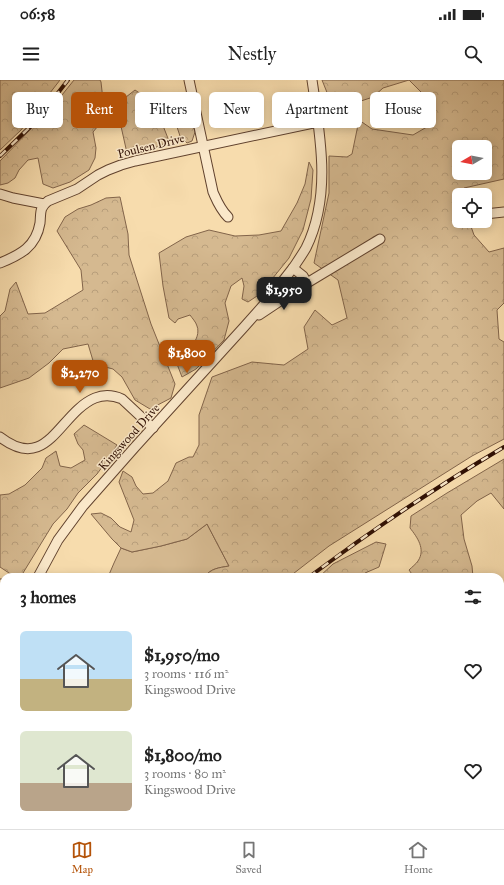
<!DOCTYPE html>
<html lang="en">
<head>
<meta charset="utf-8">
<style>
	:root { --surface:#fff; --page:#f2f2f2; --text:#222; --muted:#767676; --line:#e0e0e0; --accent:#b45309 }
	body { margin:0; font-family:"IM FELL Great Primer",serif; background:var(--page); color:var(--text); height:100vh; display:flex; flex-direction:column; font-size:15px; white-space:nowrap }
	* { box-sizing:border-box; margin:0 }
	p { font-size:13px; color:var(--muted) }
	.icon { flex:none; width:22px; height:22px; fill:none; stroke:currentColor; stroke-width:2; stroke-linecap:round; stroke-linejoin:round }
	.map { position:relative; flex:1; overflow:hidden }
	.details { position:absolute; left:0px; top:493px; width:504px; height:256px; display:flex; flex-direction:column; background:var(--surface); border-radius:12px 12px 0 0; box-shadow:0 2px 10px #0003 }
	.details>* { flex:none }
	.guide { position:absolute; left:12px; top:12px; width:480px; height:36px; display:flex; gap:8px }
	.needle { width:26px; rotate:260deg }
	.fabs { position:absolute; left:452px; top:60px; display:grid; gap:8px }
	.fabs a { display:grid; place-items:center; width:40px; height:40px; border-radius:6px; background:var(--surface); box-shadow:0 2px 10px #0003; font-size:20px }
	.price { position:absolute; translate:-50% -34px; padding:0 9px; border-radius:8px; background:var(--accent); color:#fff; font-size:13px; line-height:26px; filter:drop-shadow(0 1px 2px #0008) }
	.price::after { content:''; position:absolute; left:50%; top:24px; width:12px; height:9px; margin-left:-6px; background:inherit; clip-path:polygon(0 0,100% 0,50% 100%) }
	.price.selected { background:#222; color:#fff }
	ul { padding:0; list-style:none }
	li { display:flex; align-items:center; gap:12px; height:100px; padding:0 20px }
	li span { display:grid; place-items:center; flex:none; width:112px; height:80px; border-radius:6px; color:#555 }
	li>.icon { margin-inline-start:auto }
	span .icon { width:48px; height:48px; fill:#fffc; stroke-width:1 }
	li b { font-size:17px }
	h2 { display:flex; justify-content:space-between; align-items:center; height:48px; padding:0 20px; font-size:17px }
	.chip { padding:0 14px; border-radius:6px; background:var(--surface); box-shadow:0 2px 10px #0003; font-size:14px; line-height:36px }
	.chip.selected { background:var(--accent); color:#fff }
	.status { display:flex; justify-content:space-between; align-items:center; height:28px; padding:0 20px; background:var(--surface); direction:ltr }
	.status svg { height:11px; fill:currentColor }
	header { display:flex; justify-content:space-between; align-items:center; height:52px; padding:0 20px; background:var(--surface); font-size:18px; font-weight:600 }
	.dock { display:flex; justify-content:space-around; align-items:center; height:56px; border-top:1px solid var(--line); background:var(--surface); font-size:11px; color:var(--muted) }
	.dock a { display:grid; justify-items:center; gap:2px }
	.dock .selected { color:var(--accent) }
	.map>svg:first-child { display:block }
</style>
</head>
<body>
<div class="status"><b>06:58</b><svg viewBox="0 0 49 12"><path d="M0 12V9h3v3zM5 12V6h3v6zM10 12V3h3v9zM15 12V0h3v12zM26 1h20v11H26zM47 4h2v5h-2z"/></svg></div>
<header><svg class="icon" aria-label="menu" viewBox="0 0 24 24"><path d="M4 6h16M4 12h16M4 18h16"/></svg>Nestly<svg class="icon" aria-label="search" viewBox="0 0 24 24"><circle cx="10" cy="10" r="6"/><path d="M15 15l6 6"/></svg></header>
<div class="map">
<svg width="504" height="749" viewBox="0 0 504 749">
	<defs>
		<pattern id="forest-crowns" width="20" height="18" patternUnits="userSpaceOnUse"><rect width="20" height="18" fill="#d5b990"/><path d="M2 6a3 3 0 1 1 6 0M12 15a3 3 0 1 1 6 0" fill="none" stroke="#b79e7b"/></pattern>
	</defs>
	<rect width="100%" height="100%" fill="#f7dcad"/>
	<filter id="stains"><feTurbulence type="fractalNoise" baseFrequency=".005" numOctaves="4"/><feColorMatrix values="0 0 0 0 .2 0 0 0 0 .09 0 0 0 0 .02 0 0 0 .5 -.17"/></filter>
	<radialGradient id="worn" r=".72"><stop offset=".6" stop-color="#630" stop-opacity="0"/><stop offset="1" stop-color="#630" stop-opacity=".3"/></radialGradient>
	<path fill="#d5b990" stroke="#82644a" d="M207,444L229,486C218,488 212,488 204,497H108L114,483L121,468L132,472L161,466L187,459Z"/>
	<g fill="url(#forest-crowns)" stroke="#82644a" fill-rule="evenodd">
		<polygon points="0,0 60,0 29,40 21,50 0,70"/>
		<polygon points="74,0 100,0 101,2 103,20 98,46 93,52 96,68 95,78 89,90 70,102 53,108 43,104 38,78 28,80 19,90 15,98 8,103 0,105 0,81 54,25"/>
		<path d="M322,0H504V99L464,108L463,115H459V141H469L474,155L489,172L504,168V223L497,230L499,259L504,262V359L472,376L329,466L289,497H204C212,488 218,488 229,486L207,444L187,459L161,466L132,472L121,468L112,459L91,434L101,433L111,438L120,447L131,452L134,440L119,402L123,391L132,397L136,406L143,414L153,413L168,401L176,383L189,377H193L199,365V335L212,297L252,282L284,285L308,269L304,247L315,230L332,245L347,238L338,200L314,183L329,113V76L347,77L352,74L359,40L372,49L413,55L432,44L427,18L409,0L383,8L373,17L346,26L330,20ZM459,67H485V93H459Z"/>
		<polygon points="135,10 147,18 160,22 177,16 185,16 195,52 192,61 187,63 180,56 172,32 161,32 160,38 169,61 155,68 127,73 118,33 121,21"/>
		<path d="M309,82L313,90L311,119L303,150L289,178L260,214L248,222L242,219L244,206L242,198L231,206L225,223L229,241L224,260L196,289L182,297L177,284C185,275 202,259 197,246C196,242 192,238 190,235L178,239L175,243L169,238L163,206L159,173L186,157L209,150L235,156L259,155L281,151L297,123L305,104Z"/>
		<polygon points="120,117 128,154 129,175 151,244 175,304 171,318 150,329 135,320 122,297 113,289 94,284 88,264 63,269 49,283 29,298 0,308 0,236 5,231 10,209 16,202 28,234 45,233 83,210 81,190 57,151 65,137 78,129 91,125 106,118"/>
		<polygon points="84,345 117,365 108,379 97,394 78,413 67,429 53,444 23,493 22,497 15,497 0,487 0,415 9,414 25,405 42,388 46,378 56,371 60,386 71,388 85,380 83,370 78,364 74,354"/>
		<path d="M504,379V429L491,413L477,421L461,435L464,459L472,486L473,497H414L409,490C412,487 416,484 418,481C426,469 417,457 410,448L411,436L447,413Z"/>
		<polygon points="376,462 386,464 379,487 365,493 362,497 319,497 333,484"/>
		<polygon points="504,633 504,682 500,679 500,634"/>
		<polygon points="360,745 480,745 480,749 428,749 427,747 420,749 347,749"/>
	</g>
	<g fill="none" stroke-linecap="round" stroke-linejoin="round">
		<defs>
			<g id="minor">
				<path d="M189,0L213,112C217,121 220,129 228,137"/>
				<polyline points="0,114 13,118 44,124"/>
				<polyline points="485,134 504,132"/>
				<path d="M0,183C20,175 36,167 40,143C41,133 39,128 48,121L77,109L98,95L108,90L121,85L135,81L318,42"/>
				<path d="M293,188C297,182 302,175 306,168C332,115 320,55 312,0"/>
				<polyline points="259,235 307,203"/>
				<path d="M0,357C48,394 59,333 95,318C105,314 113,315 122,319L153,348"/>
				<polyline points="38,497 58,460 83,426 135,367 244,247 268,220 293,188 303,196 307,203 380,159"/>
				<polyline points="0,504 4,504"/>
				<polyline points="0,615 4,601"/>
				<polyline points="215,745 219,749"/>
				<polyline points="495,745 496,749"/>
			</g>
			<g id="major">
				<polyline points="500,550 504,549"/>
				<polyline points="59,749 74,745"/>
			</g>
		</defs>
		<use href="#minor" stroke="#61422e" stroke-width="11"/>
		<use href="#major" stroke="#2f0f03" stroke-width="13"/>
		<use href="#minor" stroke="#fae8ca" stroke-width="9"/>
		<use href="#major" stroke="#f7dcad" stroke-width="11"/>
		<defs>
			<g id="rail">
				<polyline points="0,76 32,45 47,27 68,0"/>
				<path d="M309,497C372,450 436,407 504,367"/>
				<polyline points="66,749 69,745"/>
			</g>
		</defs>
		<use href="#rail" stroke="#2f0f03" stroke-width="4"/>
		<use href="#rail" stroke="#fae8ca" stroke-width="2.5" stroke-dasharray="8" stroke-linecap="butt"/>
	</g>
	<g text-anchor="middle" stroke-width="3" stroke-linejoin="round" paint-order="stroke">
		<g font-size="12" fill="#2f0f03" stroke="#fae8ca">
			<text transform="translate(151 66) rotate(-14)" y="4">Poulsen Drive</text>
			<text transform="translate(129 357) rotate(-48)" y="4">Kingswood Drive</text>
		</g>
	</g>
	<rect width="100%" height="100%" filter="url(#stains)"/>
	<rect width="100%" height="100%" fill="url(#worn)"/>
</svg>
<div class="fabs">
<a><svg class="needle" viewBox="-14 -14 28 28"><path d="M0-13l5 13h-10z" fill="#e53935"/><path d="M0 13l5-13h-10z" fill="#767676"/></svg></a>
<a><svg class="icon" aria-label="locate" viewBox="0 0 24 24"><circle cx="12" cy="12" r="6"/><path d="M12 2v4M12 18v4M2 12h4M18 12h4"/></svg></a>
</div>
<b class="price selected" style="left:284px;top:231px">$1,950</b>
<b class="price" style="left:187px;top:294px">$1,800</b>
<b class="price" style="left:80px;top:314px">$2,270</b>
<div class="guide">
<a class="chip">Buy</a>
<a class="chip selected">Rent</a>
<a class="chip">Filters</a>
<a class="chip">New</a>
<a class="chip">Apartment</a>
<a class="chip">House</a>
</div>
<section class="details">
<h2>3 homes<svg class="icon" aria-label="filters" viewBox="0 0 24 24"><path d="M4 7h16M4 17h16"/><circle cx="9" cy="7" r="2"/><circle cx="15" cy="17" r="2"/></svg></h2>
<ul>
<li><span style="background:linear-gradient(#bfe0f5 60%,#c2b280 0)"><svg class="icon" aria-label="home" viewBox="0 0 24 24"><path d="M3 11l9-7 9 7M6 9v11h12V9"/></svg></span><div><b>$1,950/mo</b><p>3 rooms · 116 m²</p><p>Kingswood Drive</p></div><svg class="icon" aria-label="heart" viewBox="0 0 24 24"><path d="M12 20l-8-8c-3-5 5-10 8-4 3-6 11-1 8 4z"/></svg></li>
<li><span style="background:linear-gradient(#dfe7d0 65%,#b9a48a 0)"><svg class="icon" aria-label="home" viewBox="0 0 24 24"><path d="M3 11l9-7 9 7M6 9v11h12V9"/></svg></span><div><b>$1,800/mo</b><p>3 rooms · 80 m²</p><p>Kingswood Drive</p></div><svg class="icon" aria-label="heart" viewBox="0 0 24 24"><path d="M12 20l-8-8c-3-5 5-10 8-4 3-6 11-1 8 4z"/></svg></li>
</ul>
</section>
</div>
<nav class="dock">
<a class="selected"><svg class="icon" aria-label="map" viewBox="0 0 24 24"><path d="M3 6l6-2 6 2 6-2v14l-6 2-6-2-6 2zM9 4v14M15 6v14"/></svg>Map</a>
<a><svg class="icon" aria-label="saved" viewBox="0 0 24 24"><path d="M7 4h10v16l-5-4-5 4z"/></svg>Saved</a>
<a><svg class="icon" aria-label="home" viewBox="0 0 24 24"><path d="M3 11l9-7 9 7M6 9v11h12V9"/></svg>Home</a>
</nav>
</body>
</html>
